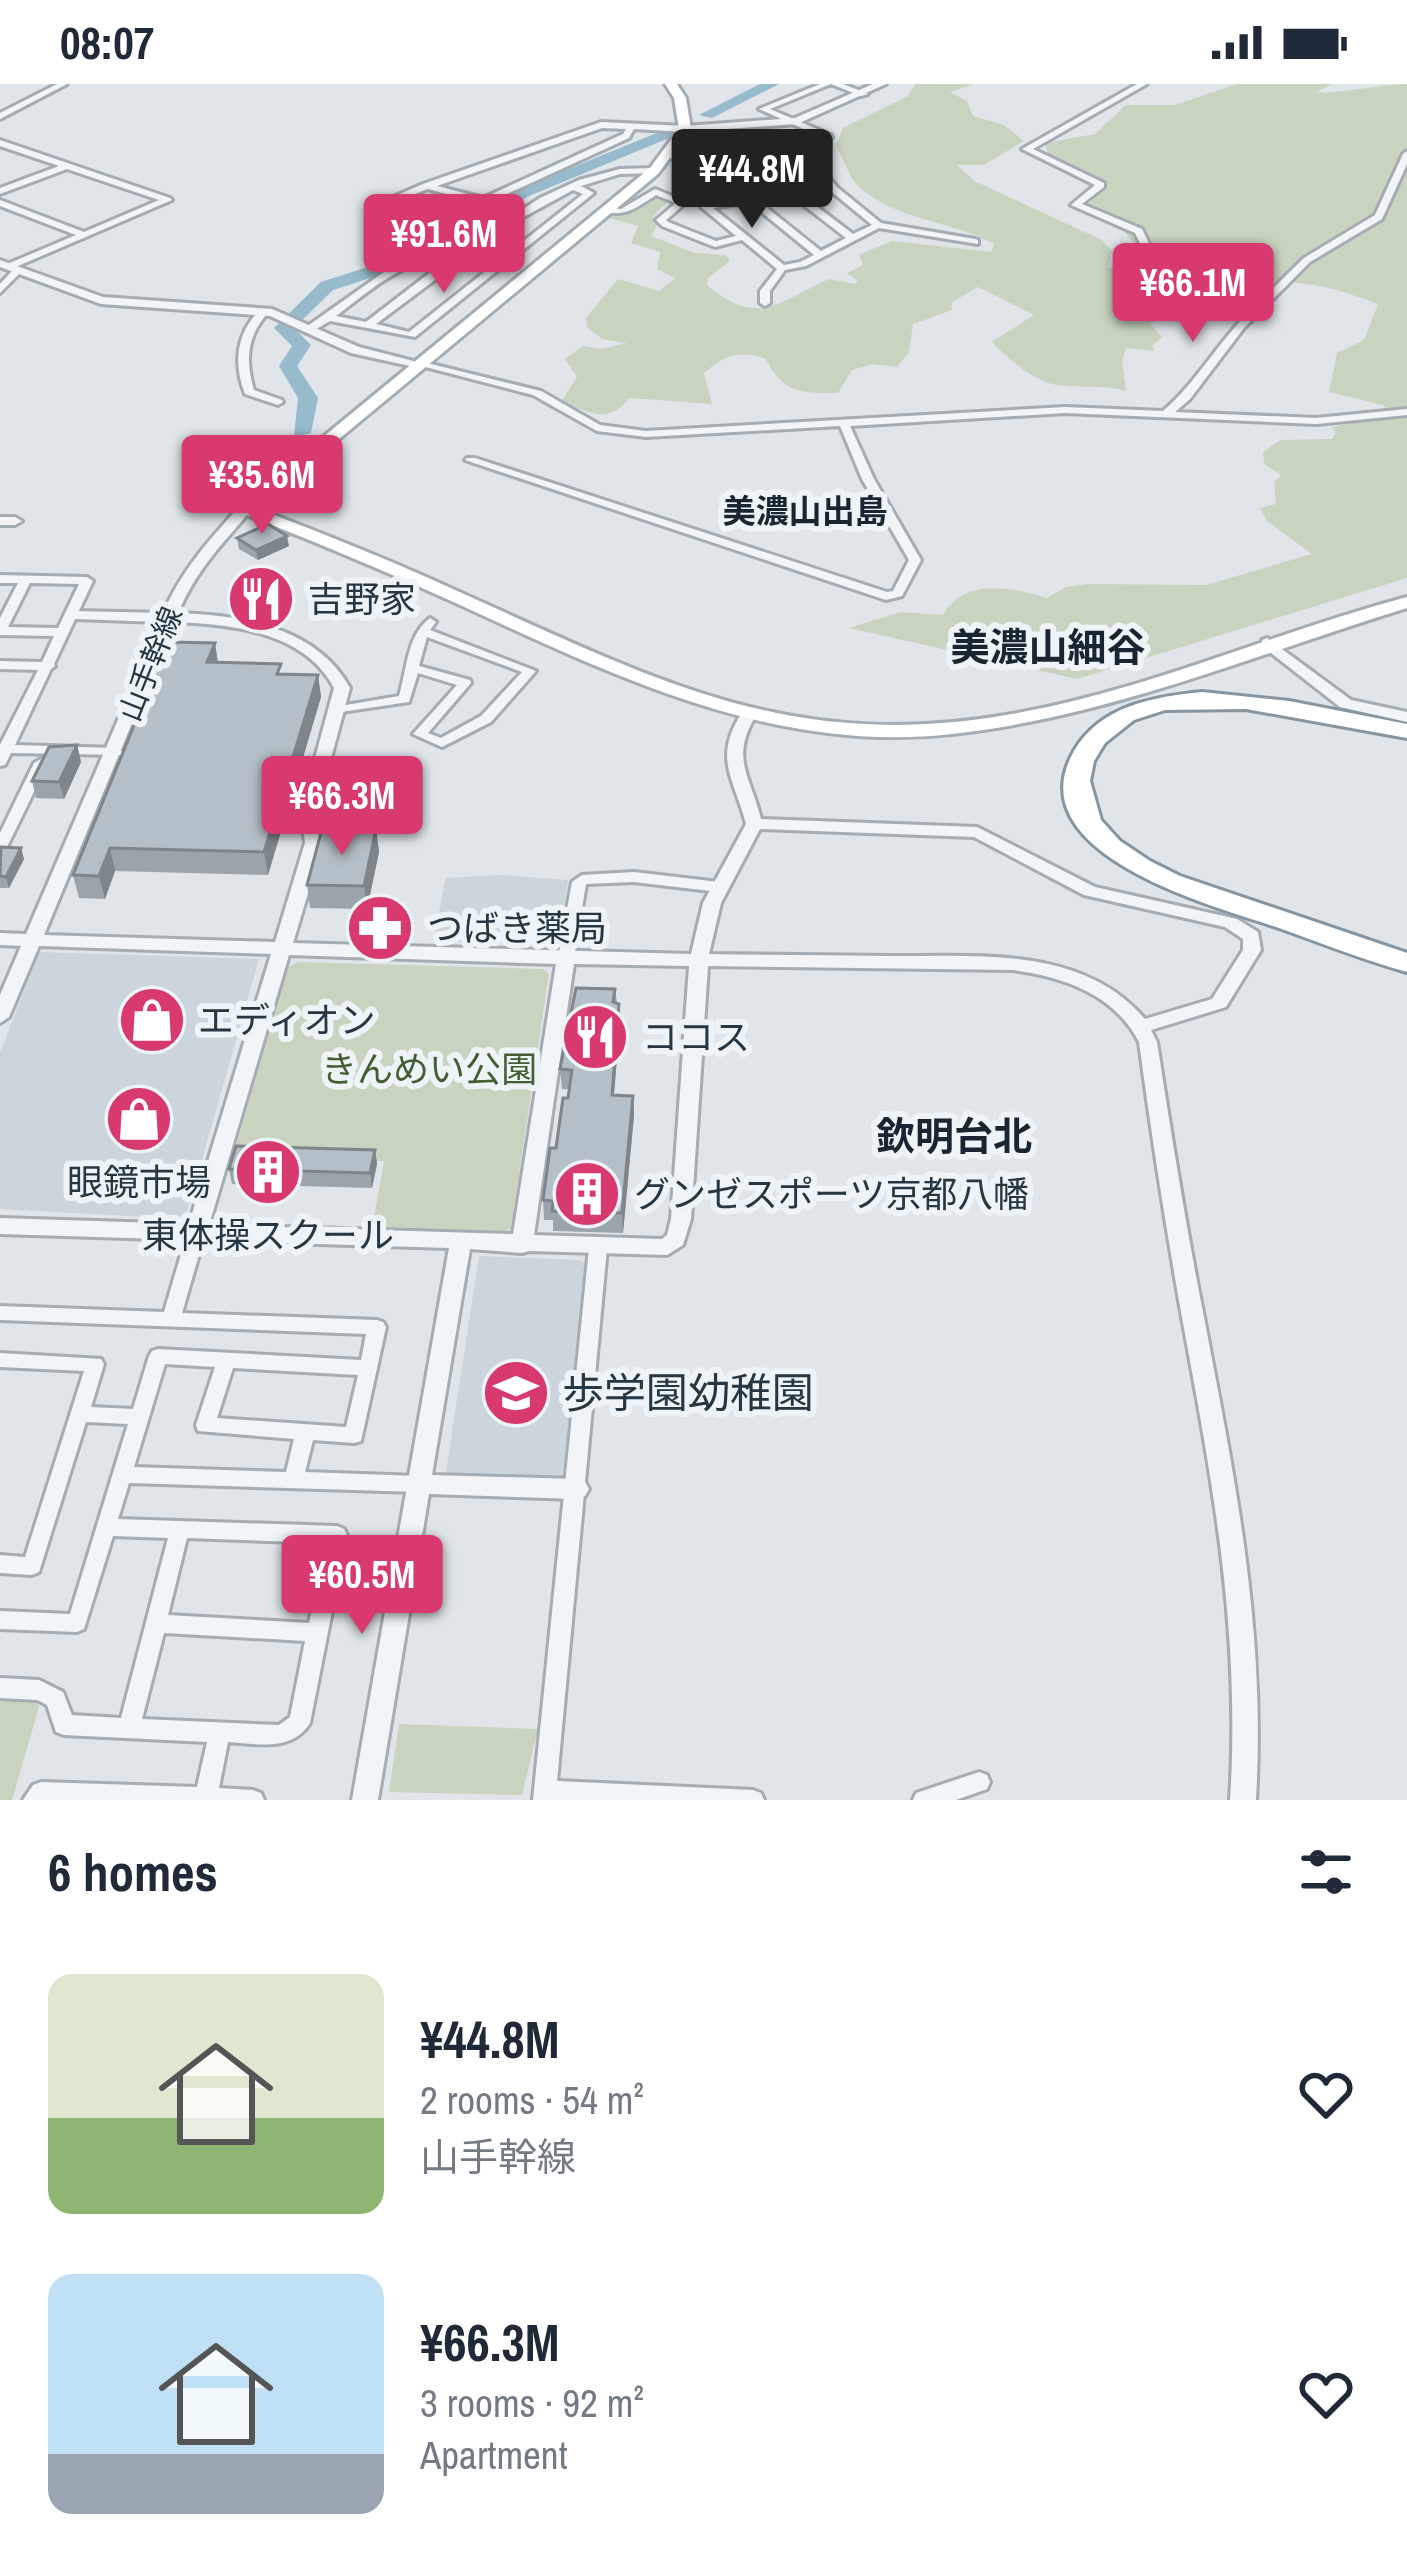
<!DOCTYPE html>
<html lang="en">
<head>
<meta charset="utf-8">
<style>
	:root { --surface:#fff; --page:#f6f6f7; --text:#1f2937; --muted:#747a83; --accent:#d83a70 }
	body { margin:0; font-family:"Archivo Narrow","Noto Sans JP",sans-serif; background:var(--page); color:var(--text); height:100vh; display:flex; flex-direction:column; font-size:45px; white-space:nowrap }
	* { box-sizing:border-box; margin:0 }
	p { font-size:39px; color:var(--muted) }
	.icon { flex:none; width:66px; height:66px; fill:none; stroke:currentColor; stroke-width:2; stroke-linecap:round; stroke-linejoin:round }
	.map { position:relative; height:1716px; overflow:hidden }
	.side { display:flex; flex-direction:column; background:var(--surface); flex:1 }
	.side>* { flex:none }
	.price { position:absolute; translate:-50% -102px; padding:0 27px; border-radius:12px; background:var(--accent); color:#fff; font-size:39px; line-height:78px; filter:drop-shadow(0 3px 6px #0008) }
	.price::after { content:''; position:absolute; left:50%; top:72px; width:36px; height:27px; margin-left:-18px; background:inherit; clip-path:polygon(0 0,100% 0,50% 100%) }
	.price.on { background:#222; color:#fff }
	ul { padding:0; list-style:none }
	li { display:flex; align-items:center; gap:36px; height:300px; padding:0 48px }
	li span { display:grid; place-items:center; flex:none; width:336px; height:240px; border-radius:24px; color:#555 }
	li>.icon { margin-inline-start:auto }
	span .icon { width:144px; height:144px; fill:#fffc; stroke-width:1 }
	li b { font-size:51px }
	h2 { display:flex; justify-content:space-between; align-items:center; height:144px; padding:0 48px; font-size:51px }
	.status { display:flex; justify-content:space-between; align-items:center; height:84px; padding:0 60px; background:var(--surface); direction:ltr }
	.status svg { height:33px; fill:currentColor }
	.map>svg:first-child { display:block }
</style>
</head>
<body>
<div class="status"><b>08:07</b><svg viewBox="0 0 49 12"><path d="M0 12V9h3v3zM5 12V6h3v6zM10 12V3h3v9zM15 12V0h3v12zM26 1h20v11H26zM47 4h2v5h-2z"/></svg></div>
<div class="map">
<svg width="1407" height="1716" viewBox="0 0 1407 1716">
	<rect width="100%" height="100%" fill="#dfe5e9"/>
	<g fill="#ccd5db">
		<polygon points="501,791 568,796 558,860 433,857 446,794"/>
		<polygon points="39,868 259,875 185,1135 0,1125 0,969"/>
		<polygon points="479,1172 580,1176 587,1182 568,1388 557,1397 455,1394 446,1388"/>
	</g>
	<g fill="#c8d4bf">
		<path d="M915,0H974L950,8L967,17L973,32L1004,41L1024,57L984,81H957L974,97L1102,156L1112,167L1108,183L1148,193L1152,190C1132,155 1125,141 1089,120L1100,107L1051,81L1045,59L1095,50L1126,21H1175L1237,0H1332L1316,8C1331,11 1384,0 1407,0V494L1077,595L849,544L901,528L943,531C964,494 1011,503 1047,514L1066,503L1088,500L1206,501L1312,470L1267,437L1260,424L1276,420L1274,398L1281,391L1264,380L1263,368L1281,356L1332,355L1336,348L1331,343L1392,332L1383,321L1329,308L1337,269L1364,256L1378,220C1321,197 1276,192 1217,203L1206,216L1191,219V228L1150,239L1162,253L1153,261L1154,267L1126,264L1122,276L1126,307C1103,300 1082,305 1057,301C1035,298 1007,274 992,258L1034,231L978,203L951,219L952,226L913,240L909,268L897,283L872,280L852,286L838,309C802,309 783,310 766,275C741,265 724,271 704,289L712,320L630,314C608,340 589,330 562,316L577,293L565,275L583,262L601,265L627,259L602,255L587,243L586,234L618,195L659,207L675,194L657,185L660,168L631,159L638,142L606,133L627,131L647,113L669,117L653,132L658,140L651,152L695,169L726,171L730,177L708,194L707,201C759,244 778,218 829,195L855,200L858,197L847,189L863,181L859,171L892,157L991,168L994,160C947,135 898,137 859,103C848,93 844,74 836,62L843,44L908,12Z"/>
		<polygon points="298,878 543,885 549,890 511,1144 500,1150 372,1145 384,1077 233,1072 288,883"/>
		<polygon points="0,1613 33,1615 39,1623 12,1716 0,1716"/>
		<polygon points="399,1640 538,1645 522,1711 389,1708"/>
	</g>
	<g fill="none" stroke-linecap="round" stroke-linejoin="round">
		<g fill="#97bbcc" fill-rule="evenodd">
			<polygon points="760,0 779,0 712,34 699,31"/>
			<polygon points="664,46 672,51 669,54 529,112 447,157 426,176 333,206 294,244 311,261 297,282 318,314 311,349 294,353 298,314 279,282 292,262 274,244 321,198 414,168 435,149 517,106"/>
		</g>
		<defs>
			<g id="minor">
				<polygon points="57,0 67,0 0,35 0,29"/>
				<path d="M820,0H843L868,10L861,12L831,0L770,25L831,51L832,53L828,56L798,58L838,104L881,139L975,155L978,156V160L879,144L806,182L785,186L770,207V219L765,222L760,219V207L777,185L742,156L715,163L662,142L656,136L676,119L656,111C637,123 624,135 602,126L607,123L621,125L655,105L687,118L666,136L668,138L716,157L736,152L701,123L744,113L724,97L695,98L691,95L695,92L726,91L821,167L846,154L793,113L751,62L720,64L722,75L718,78L669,74L665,71L669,68L713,72L711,62L715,59L817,51L759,25ZM789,59L832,108L872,141L853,150L799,109L759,61ZM749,118L814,171L800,178L784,181L713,124Z"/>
				<path d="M1137,0H1147L1033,65L1104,99V103L1082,120L1142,145L1162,186L1255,222L1304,174L1375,131L1403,70L1407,67V80L1382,135L1310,178L1244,244L1190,315L1175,328L1316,334L1407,325V331L1316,340L1065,329L850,342L874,395L921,476L902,512L886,516L465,376L467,374H475L887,508L893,507L909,476L862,395L840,342L646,353L597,347L533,311L414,280L419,277L541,307L600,341L646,347L1065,323L1163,327C1197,298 1218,258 1250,227L1155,190L1135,149L1071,121L1095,101L1022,65Z"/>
				<path d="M601,38L685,42L689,45L685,48L634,45L629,54L459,132L393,113L423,100ZM602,44L626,45L623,50L483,114L437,102ZM428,105L476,118L458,126L407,113Z"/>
				<polygon points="0,56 170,114 172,116 11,185 5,185 5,181 76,151 0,122 0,116 84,148 159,116 67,85 0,110 0,104 59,82 0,62"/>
				<path d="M654,84L658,87L657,89L620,90L581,102L594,109L415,253L330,237L311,248L302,246L394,181L413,173L437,168L456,169L540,114L579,96L620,85ZM573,106L583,110L409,248L376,240L507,142ZM437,174H449L366,238L336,232C368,208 396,182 437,174Z"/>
				<polygon points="14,185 22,187 0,209 0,200"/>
				<path d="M261,225L270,227C247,250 245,276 254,306L282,316L283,318L278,321L245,310C233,280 236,248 261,225Z"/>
				<path d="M0,491L87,493L93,497L54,580L55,582L51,585L15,661L116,664L123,668L121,671L11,669L5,681L0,682V661L38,586L0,585V577L42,578L54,552L0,551V534L18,499H0ZM30,499L79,500L58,544L8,543Z"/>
				<path d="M430,534L436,538L430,546L536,587L491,638L442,663L413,650L457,601L418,589L409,618L334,629L332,626L334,623L399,612C407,585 407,551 430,534ZM427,553L522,588L481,632L441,654L428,649L471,599L470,596L419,582Z"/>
				<polygon points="41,675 48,679 7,763 0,767 0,749 34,679"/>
				<polygon points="634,788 719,798 726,803 719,808 634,798 586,800 574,874 571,878 561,878 558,874 572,798 582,791"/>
				<path d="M196,1143L202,1145L205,1150L182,1229L377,1236L383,1238L386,1243L361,1357L354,1359L313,1356L305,1388L418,1392L425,1394L428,1400L425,1406L418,1408L129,1399L118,1435L337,1442L344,1445L347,1451L310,1639C292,1668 258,1660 228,1658L219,1704L253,1706L261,1709L264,1716H23L33,1701L41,1698L197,1703L207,1658L64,1651L56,1648L47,1621L37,1616L0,1614V1594L39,1596L63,1608L72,1631L121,1634L168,1454L113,1452L84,1545L77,1548L0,1545V1527L70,1530L128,1340L86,1338L39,1488L32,1491L0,1489V1471L25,1473L84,1287L0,1283V1269L101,1275L104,1280L91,1323L133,1325L149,1272L152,1267L158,1265L361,1276L366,1250L0,1236V1222L164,1228L187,1150L190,1145ZM165,1280L215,1283L196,1341L198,1347L294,1355L286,1388L134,1383ZM233,1284L358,1291L346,1343L217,1334ZM187,1454L325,1459L309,1539L168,1531ZM164,1549L305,1557L290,1633L279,1641L142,1635Z"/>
				<polygon points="598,1157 604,1159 607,1164 557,1697 753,1706 761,1709 764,1716 533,1716 589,1164 592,1159"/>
				<polygon points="979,1688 987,1691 990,1698 987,1705 956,1716 913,1716 916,1709"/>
			</g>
			<g id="tertiary">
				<polygon points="873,0 886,0 797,40 685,48 680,45 685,42 795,34"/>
				<polygon points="0,176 103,213 272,225 359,263 425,280 419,284 351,269 270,232 101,220 0,183"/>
				<path d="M245,421L252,425C221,462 198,483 178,529C241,531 317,543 350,604L317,726L323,759L293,859L691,870L703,819L746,740C734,694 713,675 741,630L747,628L755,633C730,675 751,693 761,735L977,743L1095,803L1237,835L1258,848L1261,866L1226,923L1151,946L1157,958C1171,1048 1185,1138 1203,1228C1235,1396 1266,1544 1256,1716H1230C1241,1544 1212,1396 1181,1228C1165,1138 1151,1048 1139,958C1114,910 1064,893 1013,886L708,882L691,1135L683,1161L667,1171L529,1167L522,1169L470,1165L432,1391L577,1395L585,1398L589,1405L585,1412L577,1415L429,1410L378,1716H352L449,1164L0,1150V1134L189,1140L271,870L39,862L9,933L0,939V911L21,862L0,861V849L26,850L160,538L75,535L68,531L75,527L163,529C182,486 209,456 240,422ZM174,538C231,540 305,548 334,604L301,726L305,759L275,858L44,851ZM760,745L974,753L1084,811L1225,843L1243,855V866L1212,915L1145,935C1081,860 973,873 885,872C826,871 768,871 709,870L721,819ZM289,871L556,880L513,1150L209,1141ZM574,880L689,882L671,1135L667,1151L662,1155L534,1151Z"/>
				<polygon points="0,433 15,433 22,437 15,441 0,441"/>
				<polygon points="1267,554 1351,616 1407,628 1407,638 1340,623 1262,562 1262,556"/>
			</g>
			<path id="secondary" d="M665,0H677L686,14L691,45L658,90L256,424C327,451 397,479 466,511C656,596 791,668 1006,631C1144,608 1272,549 1407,513V524C1257,570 1109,633 952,650C773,670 615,592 458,520C386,487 313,457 239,428V422L650,84L679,45L674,14Z"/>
			<path id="motorway" d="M1202,608L1289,617L1407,640V654L1246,625L1165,626L1134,636L1105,659L1094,677L1090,697L1101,736L1120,757L1150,777L1180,792L1407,869V888C1363,876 1319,858 1276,843C1214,822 1015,770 1074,667C1101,621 1154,613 1202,608Z"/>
		</defs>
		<use href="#minor" stroke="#a4adb4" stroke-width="6"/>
		<use href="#tertiary" stroke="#a4adb4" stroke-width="6"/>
		<use href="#secondary" stroke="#a4adb4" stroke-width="6"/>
		<use href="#motorway" stroke="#8595a1" stroke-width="6"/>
		<use href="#minor" fill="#f2f5f7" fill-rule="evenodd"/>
		<use href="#tertiary" fill="#f2f5f7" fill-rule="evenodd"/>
		<use href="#secondary" fill="#fff" fill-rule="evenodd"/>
		<use href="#motorway" fill="#fff" fill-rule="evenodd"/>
	</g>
	<g fill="#9ca4ab">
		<polygon points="237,454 289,462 258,476 239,465"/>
		<polygon points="215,559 218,579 282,591 318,591 321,613 268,791 115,787 105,815 79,814 73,791"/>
		<polygon points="77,661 81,678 64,715 36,714 32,697"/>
		<polygon points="376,745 379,768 367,825 310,824 307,801"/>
		<polygon points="0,765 24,775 9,804 0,804"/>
		<polygon points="615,905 620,939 614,1011 633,1012 634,1031 623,1149 553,1147 553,1136 544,1136 543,1116 568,1014 569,1005 562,1005 560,985"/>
		<polygon points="375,1066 377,1080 372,1104 232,1100 229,1085"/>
	</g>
	<g fill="#7f868b">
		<polygon points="287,452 289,462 258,476 256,466"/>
		<polygon points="215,559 218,581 207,578"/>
		<polygon points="318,591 321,613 268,791 264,768"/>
		<polygon points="77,661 81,678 64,715 59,698"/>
		<polygon points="376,745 379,768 367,825 364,802"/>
		<polygon points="21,764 24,775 9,804 6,793"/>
		<polygon points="110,764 115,787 105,815 99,792"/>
		<polygon points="619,920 620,939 612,1031 612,1011"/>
		<polygon points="633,1012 634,1031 623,1149 622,1129"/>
		<polygon points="375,1066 377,1080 372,1104 370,1089"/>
	</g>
	<g fill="#b5bfc7" stroke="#7f868b" stroke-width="3">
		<polygon points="268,440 287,452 256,466 237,454"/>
		<polygon points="168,558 215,559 207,578 281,580 277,590 318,591 264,768 110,764 99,792 73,791"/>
		<polygon points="77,661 59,698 32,697 49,663"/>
		<polygon points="322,745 376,745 364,802 307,801"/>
		<polygon points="1,763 21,764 6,793 0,792"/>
		<polygon points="576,904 615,905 613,918 619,920 612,1011 633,1012 622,1129 552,1127 553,1117 543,1116 550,1064 556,1064 563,1014 568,1014 572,986 560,985"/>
		<polygon points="236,1062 375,1066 370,1089 229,1085"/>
	</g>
	<defs>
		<symbol id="restaurant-disc" viewBox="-11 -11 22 22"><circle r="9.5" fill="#d83a70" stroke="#eef3f7"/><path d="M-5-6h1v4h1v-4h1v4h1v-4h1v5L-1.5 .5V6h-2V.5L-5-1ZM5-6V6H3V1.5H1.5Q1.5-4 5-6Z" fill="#fff"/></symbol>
		<symbol id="pharmacy-disc" viewBox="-11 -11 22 22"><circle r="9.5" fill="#d83a70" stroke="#eef3f7"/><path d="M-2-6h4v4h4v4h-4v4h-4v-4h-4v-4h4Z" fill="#fff"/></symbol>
		<symbol id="shop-disc" viewBox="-11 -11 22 22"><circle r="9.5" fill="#d83a70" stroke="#eef3f7"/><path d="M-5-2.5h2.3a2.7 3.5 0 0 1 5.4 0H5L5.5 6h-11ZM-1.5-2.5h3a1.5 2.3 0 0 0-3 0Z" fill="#fff"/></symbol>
		<symbol id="building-disc" viewBox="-11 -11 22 22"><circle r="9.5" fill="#d83a70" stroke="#eef3f7"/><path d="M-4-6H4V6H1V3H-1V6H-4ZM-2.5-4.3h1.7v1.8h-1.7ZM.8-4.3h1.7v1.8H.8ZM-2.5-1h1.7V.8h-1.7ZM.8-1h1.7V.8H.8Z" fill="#fff"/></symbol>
		<symbol id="school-disc" viewBox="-11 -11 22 22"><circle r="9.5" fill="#d83a70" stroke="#eef3f7"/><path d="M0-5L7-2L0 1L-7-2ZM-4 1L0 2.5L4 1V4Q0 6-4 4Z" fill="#fff"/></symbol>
	</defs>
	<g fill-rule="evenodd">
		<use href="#restaurant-disc" x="223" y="477" width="76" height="76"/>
		<use href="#pharmacy-disc" x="342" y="806" width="76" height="76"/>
		<use href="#shop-disc" x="114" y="898" width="76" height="76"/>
		<use href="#restaurant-disc" x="557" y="915" width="76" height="76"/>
		<use href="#shop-disc" x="101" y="997" width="76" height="76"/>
		<use href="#building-disc" x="230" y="1050" width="76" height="76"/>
		<use href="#building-disc" x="549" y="1072" width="76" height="76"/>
		<use href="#school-disc" x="478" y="1271" width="76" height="76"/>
	</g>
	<g text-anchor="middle" stroke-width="12" stroke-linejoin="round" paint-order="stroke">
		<g font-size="30" fill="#263642" stroke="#eef3f7">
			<text transform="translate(151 580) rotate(-68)" y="10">山手幹線</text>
		</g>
		<g font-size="33" font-weight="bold" fill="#192632" stroke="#eef3f7">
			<text x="805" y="439">美濃山出島</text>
		</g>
		<g font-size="36" fill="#263642" stroke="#eef3f7" text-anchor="start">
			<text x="308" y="528">吉野家</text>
			<text x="427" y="857">つばき薬局</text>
			<text x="198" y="949">エディオン</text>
			<text x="642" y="966">ココス</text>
			<text x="139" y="1111" text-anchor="middle">眼鏡市場</text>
			<text x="634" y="1123">グンゼスポーツ京都八幡</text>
			<text x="268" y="1164" text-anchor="middle">東体操スクール</text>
		</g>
		<g font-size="36" fill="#435e33" stroke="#eef3f7">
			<text x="429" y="998">きんめい公園</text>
		</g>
		<g font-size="39" font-weight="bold" fill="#192632" stroke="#eef3f7">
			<text x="1048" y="577">美濃山細谷</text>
			<text x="954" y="1066">欽明台北</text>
		</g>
		<g font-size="42" fill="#263642" stroke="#eef3f7" text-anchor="start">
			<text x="562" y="1324">歩学園幼稚園</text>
		</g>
	</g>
</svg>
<b class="price on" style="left:752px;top:147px">¥44.8M</b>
<b class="price" style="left:444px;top:212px">¥91.6M</b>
<b class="price" style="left:1193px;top:261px">¥66.1M</b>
<b class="price" style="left:262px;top:453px">¥35.6M</b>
<b class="price" style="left:342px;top:774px">¥66.3M</b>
<b class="price" style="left:362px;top:1553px">¥60.5M</b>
</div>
<section class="side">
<h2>6 homes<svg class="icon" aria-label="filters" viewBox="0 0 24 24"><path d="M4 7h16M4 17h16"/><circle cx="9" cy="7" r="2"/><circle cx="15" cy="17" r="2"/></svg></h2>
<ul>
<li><span style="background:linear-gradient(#dfe7d0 60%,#8fb573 0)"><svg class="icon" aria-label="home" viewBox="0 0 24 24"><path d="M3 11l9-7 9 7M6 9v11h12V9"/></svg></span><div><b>¥44.8M</b><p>2 rooms · 54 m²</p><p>山手幹線</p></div><svg class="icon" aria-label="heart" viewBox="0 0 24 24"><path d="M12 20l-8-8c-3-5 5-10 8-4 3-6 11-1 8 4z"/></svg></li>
<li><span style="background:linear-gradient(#bfe0f5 75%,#9aa5b1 0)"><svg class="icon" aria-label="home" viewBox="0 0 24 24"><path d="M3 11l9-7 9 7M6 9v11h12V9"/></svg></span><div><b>¥66.3M</b><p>3 rooms · 92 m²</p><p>Apartment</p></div><svg class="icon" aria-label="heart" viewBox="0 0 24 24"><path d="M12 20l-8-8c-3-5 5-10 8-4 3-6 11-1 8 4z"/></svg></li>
</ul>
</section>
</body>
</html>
